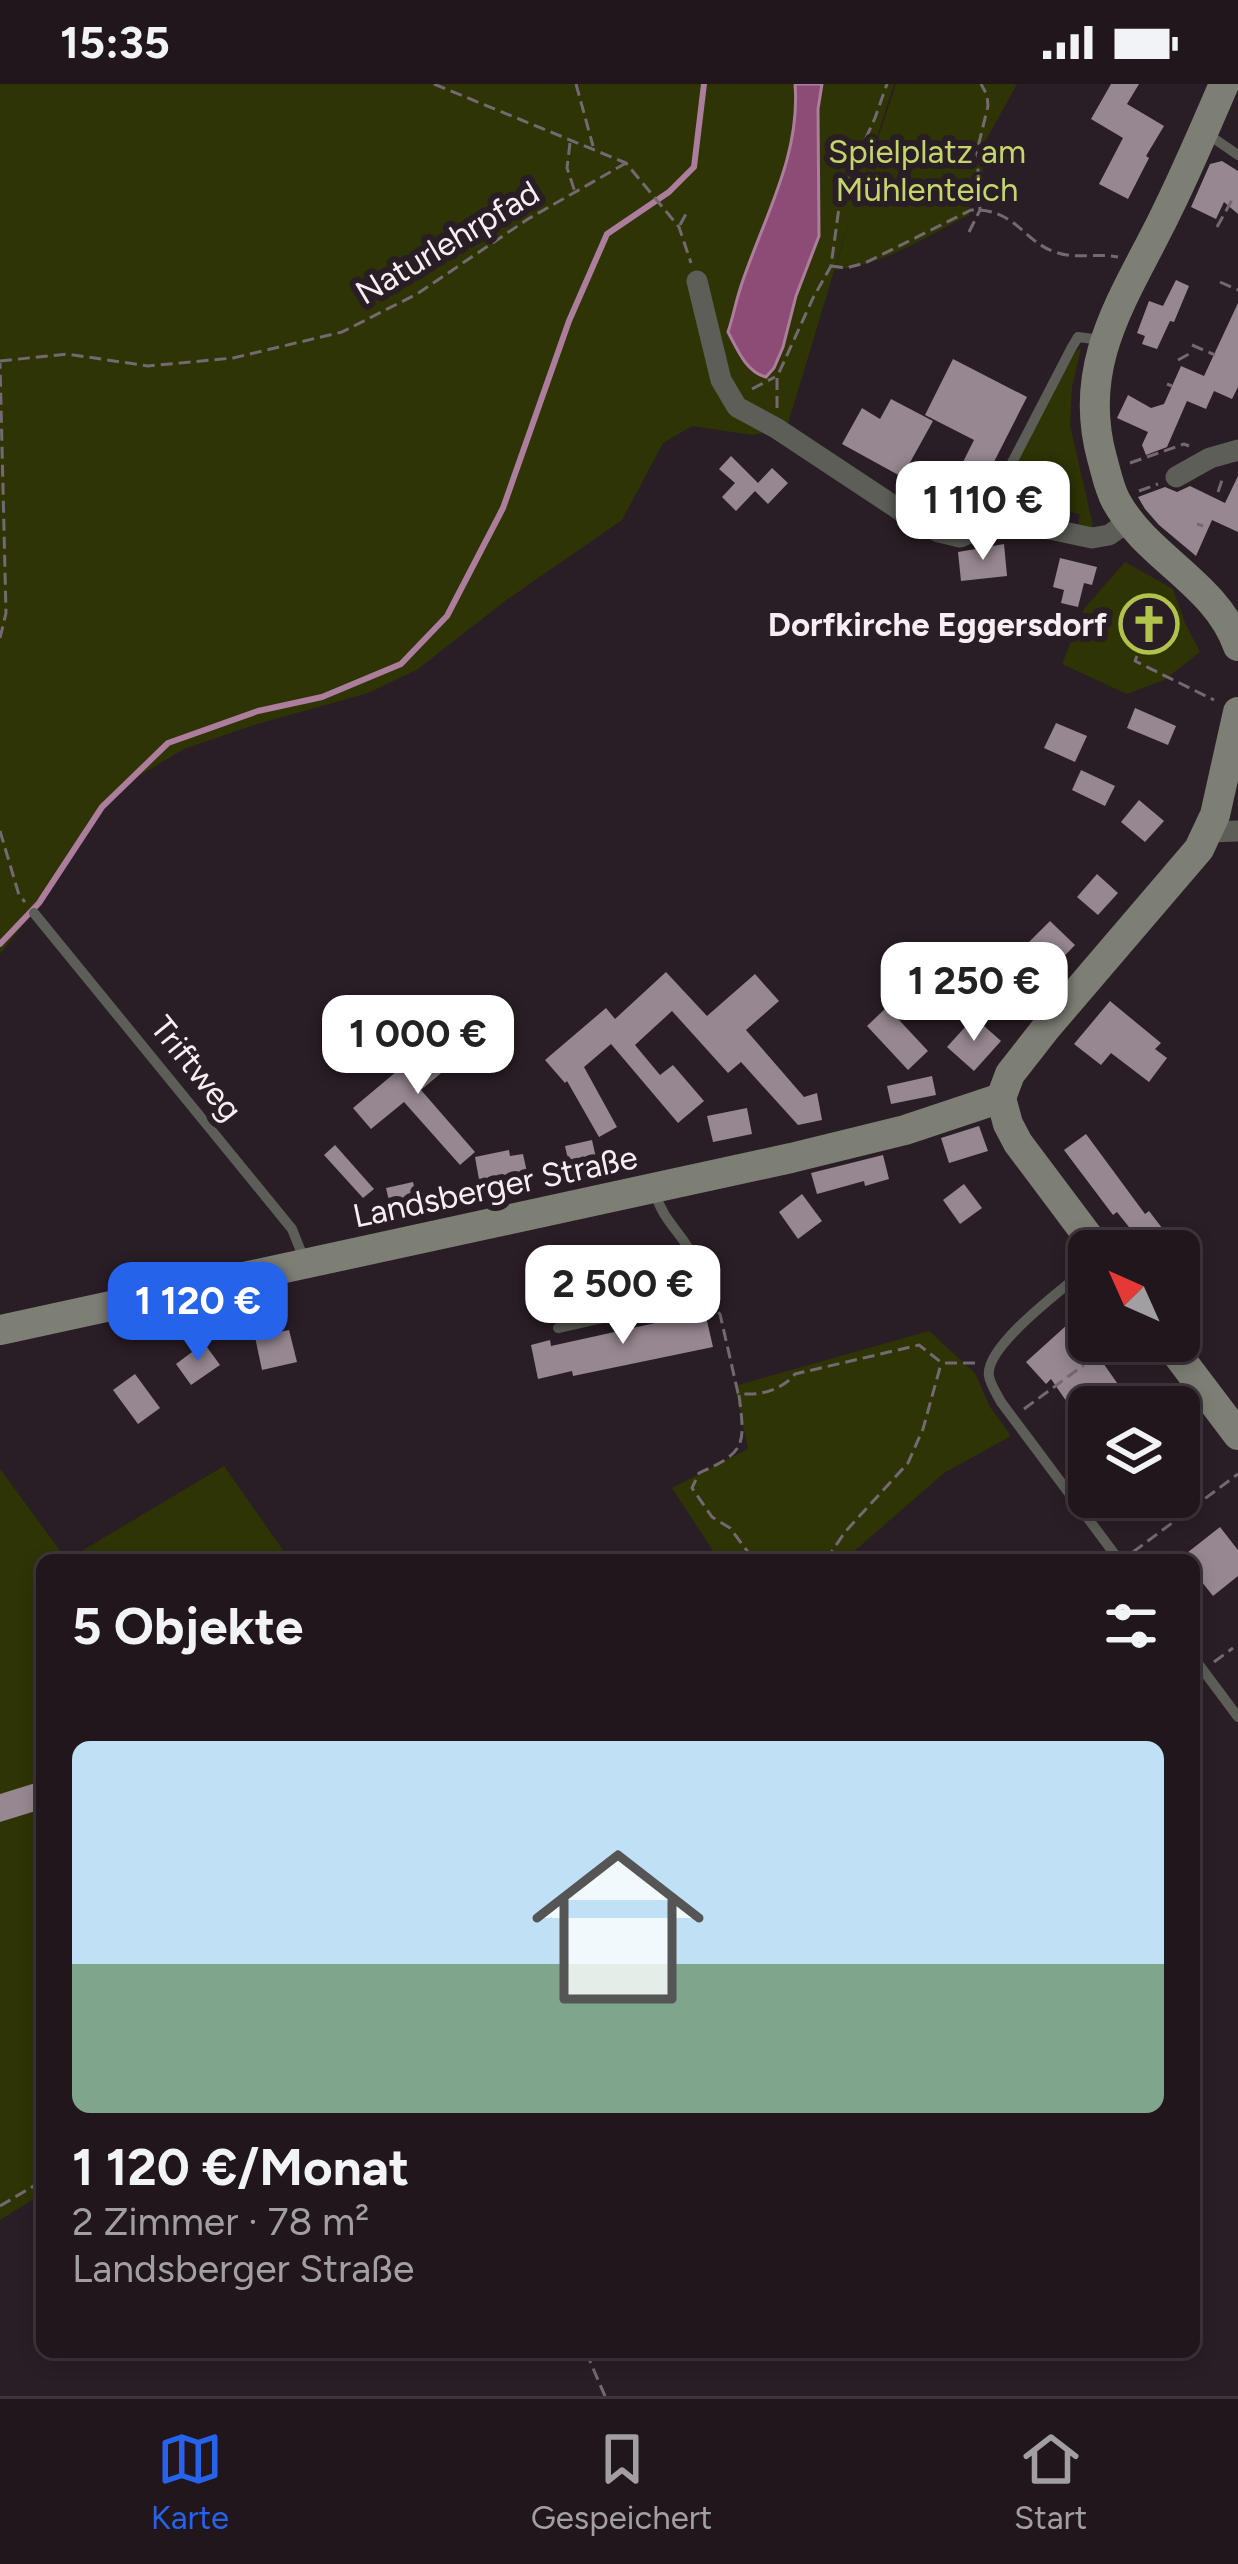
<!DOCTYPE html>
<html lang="de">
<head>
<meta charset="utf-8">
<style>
	:root { --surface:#20161c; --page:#281f25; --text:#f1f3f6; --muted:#a29fa3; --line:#3d353b; --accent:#2563eb }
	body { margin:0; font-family:Figtree,sans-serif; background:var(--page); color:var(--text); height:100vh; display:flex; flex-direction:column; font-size:45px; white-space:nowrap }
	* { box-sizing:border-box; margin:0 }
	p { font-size:39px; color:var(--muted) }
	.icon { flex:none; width:66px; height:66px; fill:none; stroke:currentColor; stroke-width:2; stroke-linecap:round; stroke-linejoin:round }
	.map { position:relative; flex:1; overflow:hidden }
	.panel { position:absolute; left:36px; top:1470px; width:1164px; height:804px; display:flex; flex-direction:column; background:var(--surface); border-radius:18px; box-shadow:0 6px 18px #0003,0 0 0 3px var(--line) }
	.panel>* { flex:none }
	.needle { width:78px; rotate:315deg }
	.tools { position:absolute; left:1068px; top:1146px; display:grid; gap:24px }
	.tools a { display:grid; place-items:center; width:132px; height:132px; border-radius:18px; background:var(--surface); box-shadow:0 6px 18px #0003,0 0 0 3px var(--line); font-size:60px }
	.price { position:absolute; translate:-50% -102px; padding:0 27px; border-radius:24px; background:#fff; color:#222; font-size:39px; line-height:78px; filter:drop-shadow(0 3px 6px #0008) }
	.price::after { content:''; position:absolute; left:50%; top:72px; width:36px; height:27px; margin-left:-18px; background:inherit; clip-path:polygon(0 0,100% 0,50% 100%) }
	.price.current { background:var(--accent); color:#fff }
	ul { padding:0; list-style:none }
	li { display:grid; align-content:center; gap:24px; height:636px; padding:0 36px }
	li span { display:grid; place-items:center; height:372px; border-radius:18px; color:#555 }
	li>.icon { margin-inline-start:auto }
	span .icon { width:216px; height:216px; fill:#fffc; stroke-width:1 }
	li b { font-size:51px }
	h2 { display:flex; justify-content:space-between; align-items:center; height:144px; padding:0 36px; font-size:51px }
	.status { display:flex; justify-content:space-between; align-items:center; height:84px; padding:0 60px; background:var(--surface); direction:ltr }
	.status svg { height:33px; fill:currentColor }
	.tabs { display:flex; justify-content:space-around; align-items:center; height:168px; border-top:3px solid var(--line); background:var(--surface); font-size:33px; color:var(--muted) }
	.tabs a { display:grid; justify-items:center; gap:6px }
	.tabs .current { color:var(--accent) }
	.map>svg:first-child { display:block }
</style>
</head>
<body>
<div class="status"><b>15:35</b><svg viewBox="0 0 49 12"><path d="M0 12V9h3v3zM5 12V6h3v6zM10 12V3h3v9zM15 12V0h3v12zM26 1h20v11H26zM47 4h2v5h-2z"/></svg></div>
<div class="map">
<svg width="1238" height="2312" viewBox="0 0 1238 2312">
	<rect width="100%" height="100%" fill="#2a1e26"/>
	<g fill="#2e3404">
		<path d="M0,0H795C801,70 766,138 741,202L783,263C799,199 810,132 817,66C819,44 818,22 822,0H894L855,122L896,0H1017L981,65L985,112L970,120L969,131C925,153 884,181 835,186L853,124L787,343L753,351L692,342L663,359L622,436L505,517L418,585L368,609L254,641L184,665L127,699L90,735L49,807L0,870Z"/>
		<polygon points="1081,264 1072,303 1070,341 1094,446 1078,444 1080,430 1035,420 1031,434 1019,430 1008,415 1009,394 1076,267"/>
		<polygon points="1125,478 1173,505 1185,539 1200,568 1164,596 1127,610 1062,580 1084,525"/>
		<polygon points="929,1247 975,1289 990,1323 1011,1352 944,1389 844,1476 719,1476 672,1404 748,1365 735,1302"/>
		<polygon points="224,1382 290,1476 70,1476 85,1465"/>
		<polygon points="0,1385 67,1476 42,1476 42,2110 0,2136"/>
	</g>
	<path fill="#8c4c76" stroke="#ac7d9c" stroke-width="3" d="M795,0H822L818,25L819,152L796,212L783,263L774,284L766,293C746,288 737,265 728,248C733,233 736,217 741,202C763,135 801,72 795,0Z"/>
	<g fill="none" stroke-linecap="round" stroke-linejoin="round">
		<polyline stroke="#ac7d9c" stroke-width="6" points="0,860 39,819 102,723 168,659 258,627 322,613 401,580 447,532 503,424 569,237 607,150 669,108 694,83 704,0"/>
	</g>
	<g fill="#968790">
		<polygon points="1111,0 1139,0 1127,20 1164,42 1146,72 1149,74 1128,115 1099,100 1123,54 1091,35"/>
		<polygon points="1222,77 1238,87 1238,130 1224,118 1216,135 1191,123 1210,80"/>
		<polygon points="1176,196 1189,202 1174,238 1170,237 1157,265 1142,260 1145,252 1137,249 1149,217 1163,222"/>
		<polygon points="1238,219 1238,303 1232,315 1214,307 1206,325 1187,317 1167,363 1146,371 1142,361 1148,348 1117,334 1128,311 1151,324 1164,320 1181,282 1204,292"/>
		<polygon points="953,275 1027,313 971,423 947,410 974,356 925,331"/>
		<polygon points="891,315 933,337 902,393 842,360 862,324 880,335"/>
		<polygon points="731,372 758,399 772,384 788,399 768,420 755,407 736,427 722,413 735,399 719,385"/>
		<polygon points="1238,392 1238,448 1212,436 1196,472 1159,441 1145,425 1138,413 1165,403 1177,408 1190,402 1225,419"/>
		<polygon points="1004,460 1007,492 961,497 958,468"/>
		<polygon points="1060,474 1097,483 1092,501 1084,499 1078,523 1061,519 1064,506 1053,503"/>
		<polygon points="1153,510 1164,514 1165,520 1172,524 1155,568 1126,557 1143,512 1149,514"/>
		<polygon points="1135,624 1176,642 1168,661 1127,644"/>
		<polygon points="1056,639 1087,652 1075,678 1044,664"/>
		<polygon points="1081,686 1115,702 1105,722 1072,706"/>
		<polygon points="1139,716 1164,737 1145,758 1121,738"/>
		<polygon points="1097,790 1118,809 1098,831 1077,813"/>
		<polygon points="1050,837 1075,861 1051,886 1026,861"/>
		<polygon points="666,888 707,932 755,890 779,917 746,946 804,1013 817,1009 822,1036 798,1041 741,978 728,989 672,927 635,961 660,991 673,981 704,1017 678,1039 611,960 584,983 617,1043 599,1053 567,997 565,999 545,976 606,924 615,935"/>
		<polygon points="1110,917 1161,959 1155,965 1167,974 1149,998 1111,969 1101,981 1074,960"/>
		<polygon points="887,923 928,967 908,986 867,942"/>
		<polygon points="974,933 1001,957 974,987 947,963"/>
		<polygon points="440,951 459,974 421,1006 475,1068 460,1081 404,1018 371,1045 353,1024"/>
		<polygon points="932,992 936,1011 891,1020 887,1002"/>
		<polygon points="747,1024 752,1050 713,1058 707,1032"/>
		<polygon points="979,1042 988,1067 949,1079 941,1054"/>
		<polygon points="1086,1050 1145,1130 1149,1127 1179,1166 1179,1160 1196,1186 1179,1198 1179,1167 1148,1167 1117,1128 1113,1131 1064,1066"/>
		<polygon points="592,1056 599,1087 572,1093 565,1062"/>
		<polygon points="335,1061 374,1105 363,1114 324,1071"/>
		<polygon points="509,1066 510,1072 523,1070 530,1102 482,1112 475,1073"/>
		<polygon points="883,1071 889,1095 865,1102 864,1097 817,1110 811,1089"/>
		<polygon points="413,1098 420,1128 393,1134 386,1104"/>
		<polygon points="964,1100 982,1124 960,1140 943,1116"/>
		<polygon points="802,1110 822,1137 798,1155 779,1128"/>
		<polygon points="1089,1221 1089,1259 1134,1323 1089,1323 1089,1350 1051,1295 1046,1300 1026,1278"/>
		<polygon points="705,1228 713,1263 573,1292 572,1287 538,1295 531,1261 550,1256 551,1262"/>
		<polygon points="289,1246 297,1278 262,1286 255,1253"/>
		<polygon points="204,1259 220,1281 191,1301 176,1280"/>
		<polygon points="135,1290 160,1324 138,1340 113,1306"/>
		<polygon points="1220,1443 1238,1466 1238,1492 1213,1512 1194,1488 1194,1476 1178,1476"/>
		<polygon points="42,1697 42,1725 0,1738 0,1710"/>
	</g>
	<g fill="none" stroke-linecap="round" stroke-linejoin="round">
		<g stroke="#746970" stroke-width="3" stroke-dasharray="12 6" stroke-linecap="butt">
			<polyline points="434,0 626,79 679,143 691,179"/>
			<polyline points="576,0 593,62"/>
			<polyline points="570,59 567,84 575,108"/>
			<polyline points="680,141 687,128"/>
			<polyline points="1217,143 1232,116"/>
			<polyline points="969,148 980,126 977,67 988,22 987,11 981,0"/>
			<path d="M831,182L846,184L865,179L971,126C1017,124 1023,159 1058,169C1077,175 1099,169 1118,173"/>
			<polyline points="1220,198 1238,206"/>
			<polyline points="1192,261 1215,271"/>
			<polyline points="1178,276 1189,270"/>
			<polyline points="0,277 67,270 148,282 233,274 342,248 417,210 528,135 626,79"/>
			<polyline points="1167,300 1172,302"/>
			<polyline points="752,305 775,293"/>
			<polyline points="777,324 777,293 813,214 831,182 841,109 875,34 887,0"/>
			<polyline points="1130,379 1184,360 1189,362"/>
			<polyline points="1139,407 1158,400"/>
			<polyline points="1218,408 1223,393"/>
			<polyline points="1197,440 1203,442"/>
			<polyline points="0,554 6,529 0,279"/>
			<polyline points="1137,572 1135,577 1214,616"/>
			<polyline points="0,747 19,811 25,818"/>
			<path d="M705,1216L720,1230L738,1309C758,1313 782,1306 795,1290L919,1261L942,1279H977"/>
			<path d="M739,1311C745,1360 747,1368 699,1389L692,1404L712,1433L730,1444L754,1476"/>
			<polyline points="1024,1325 1084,1281"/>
			<polyline points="1073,1391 1089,1379"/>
			<polyline points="1133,1468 1238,1390"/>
			<polyline points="826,1476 845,1448 908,1379 923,1345 941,1280"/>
			<polyline points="1214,1578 1233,1564"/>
			<polyline points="0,2122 42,2097"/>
			<polyline points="586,2268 605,2312"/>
		</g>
		<g stroke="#5c5e57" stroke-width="10">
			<polyline points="1206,49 1238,71"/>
			<polyline points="1003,435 1000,416 1002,398 1072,263 1078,253 1101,256"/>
			<polyline points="34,829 292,1145 304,1175"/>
			<path d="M1089,1183C1067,1202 984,1262 989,1292C990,1300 997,1310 1001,1318L1119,1476"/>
			<path d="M558,1244L682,1216L695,1207C706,1161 665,1149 655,1108"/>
			<polyline points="1194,1574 1238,1633"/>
		</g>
		<g stroke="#5c5e57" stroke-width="21">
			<polyline points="697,197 721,296 737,323 776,344 915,436 939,448 960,453 1003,435 1092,454 1109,451 1129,437"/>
			<polyline points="1176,393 1210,374 1238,366"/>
			<polyline points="1208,748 1238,747"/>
		</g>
		<g stroke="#7d7f75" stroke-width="30">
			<path d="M1224,0C1206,42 1188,84 1168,125C1128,209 1075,276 1102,374C1106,388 1109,404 1116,417C1147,474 1216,499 1238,562"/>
			<polyline points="1001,1014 1010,990 1046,944 1199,765 1215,731 1238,628"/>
			<polyline points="1001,1014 1008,1040 1018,1059 1099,1167"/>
			<polyline points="0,1246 791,1074 905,1046 1001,1014"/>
			<polyline points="1167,1257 1238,1351"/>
		</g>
	</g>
	<defs>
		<symbol id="church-ring" viewBox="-11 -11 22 22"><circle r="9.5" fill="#2a1e26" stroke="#b2c34c" stroke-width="1.5"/><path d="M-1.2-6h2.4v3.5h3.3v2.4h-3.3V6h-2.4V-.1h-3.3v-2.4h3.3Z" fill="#b2c34c"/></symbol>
	</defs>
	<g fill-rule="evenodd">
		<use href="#church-ring" x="1116" y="507" width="66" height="66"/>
	</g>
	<g text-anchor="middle" stroke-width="12" stroke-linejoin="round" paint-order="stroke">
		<g font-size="33" fill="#c4d56b" stroke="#2a1e26">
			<text x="927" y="79">Spielplatz am<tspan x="927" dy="38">Mühlenteich</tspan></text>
		</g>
		<g font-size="33" fill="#f7eef3" stroke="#2a1e26">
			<text transform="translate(447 158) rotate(-31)" y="12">Naturlehrpfad</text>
			<text transform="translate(197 984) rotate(51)" y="12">Triftweg</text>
			<text transform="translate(495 1102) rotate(-12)" y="12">Landsberger Straße</text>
		</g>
		<g font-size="33" font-weight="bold" fill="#f7eef3" stroke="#2a1e26" text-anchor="end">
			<text x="1107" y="552">Dorfkirche Eggersdorf</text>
		</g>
	</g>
</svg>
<div class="tools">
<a><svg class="needle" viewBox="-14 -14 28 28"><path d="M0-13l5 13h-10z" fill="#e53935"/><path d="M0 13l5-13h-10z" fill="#a29fa3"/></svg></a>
<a><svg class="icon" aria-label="layers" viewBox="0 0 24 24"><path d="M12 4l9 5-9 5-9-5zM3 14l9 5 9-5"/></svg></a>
</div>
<b class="price" style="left:983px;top:479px">1 110 €</b>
<b class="price" style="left:974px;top:960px">1 250 €</b>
<b class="price" style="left:418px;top:1013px">1 000 €</b>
<b class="price" style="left:623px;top:1263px">2 500 €</b>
<b class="price current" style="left:198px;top:1280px">1 120 €</b>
<section class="panel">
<h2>5 Objekte<svg class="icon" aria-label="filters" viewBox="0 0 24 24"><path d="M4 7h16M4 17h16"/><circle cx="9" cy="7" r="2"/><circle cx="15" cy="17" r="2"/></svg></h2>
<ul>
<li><span style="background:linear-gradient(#bfe0f5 60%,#7fa58c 0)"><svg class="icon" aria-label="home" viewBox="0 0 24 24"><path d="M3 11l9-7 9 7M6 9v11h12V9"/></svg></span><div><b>1 120 €/Monat</b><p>2 Zimmer · 78 m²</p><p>Landsberger Straße</p></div></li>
</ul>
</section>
</div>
<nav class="tabs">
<a class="current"><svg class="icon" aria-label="map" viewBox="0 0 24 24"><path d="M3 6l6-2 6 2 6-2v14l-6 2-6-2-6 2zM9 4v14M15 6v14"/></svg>Karte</a>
<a><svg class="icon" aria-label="saved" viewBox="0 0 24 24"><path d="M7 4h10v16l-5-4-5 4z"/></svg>Gespeichert</a>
<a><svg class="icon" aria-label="home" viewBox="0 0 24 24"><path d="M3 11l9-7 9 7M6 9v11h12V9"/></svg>Start</a>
</nav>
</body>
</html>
